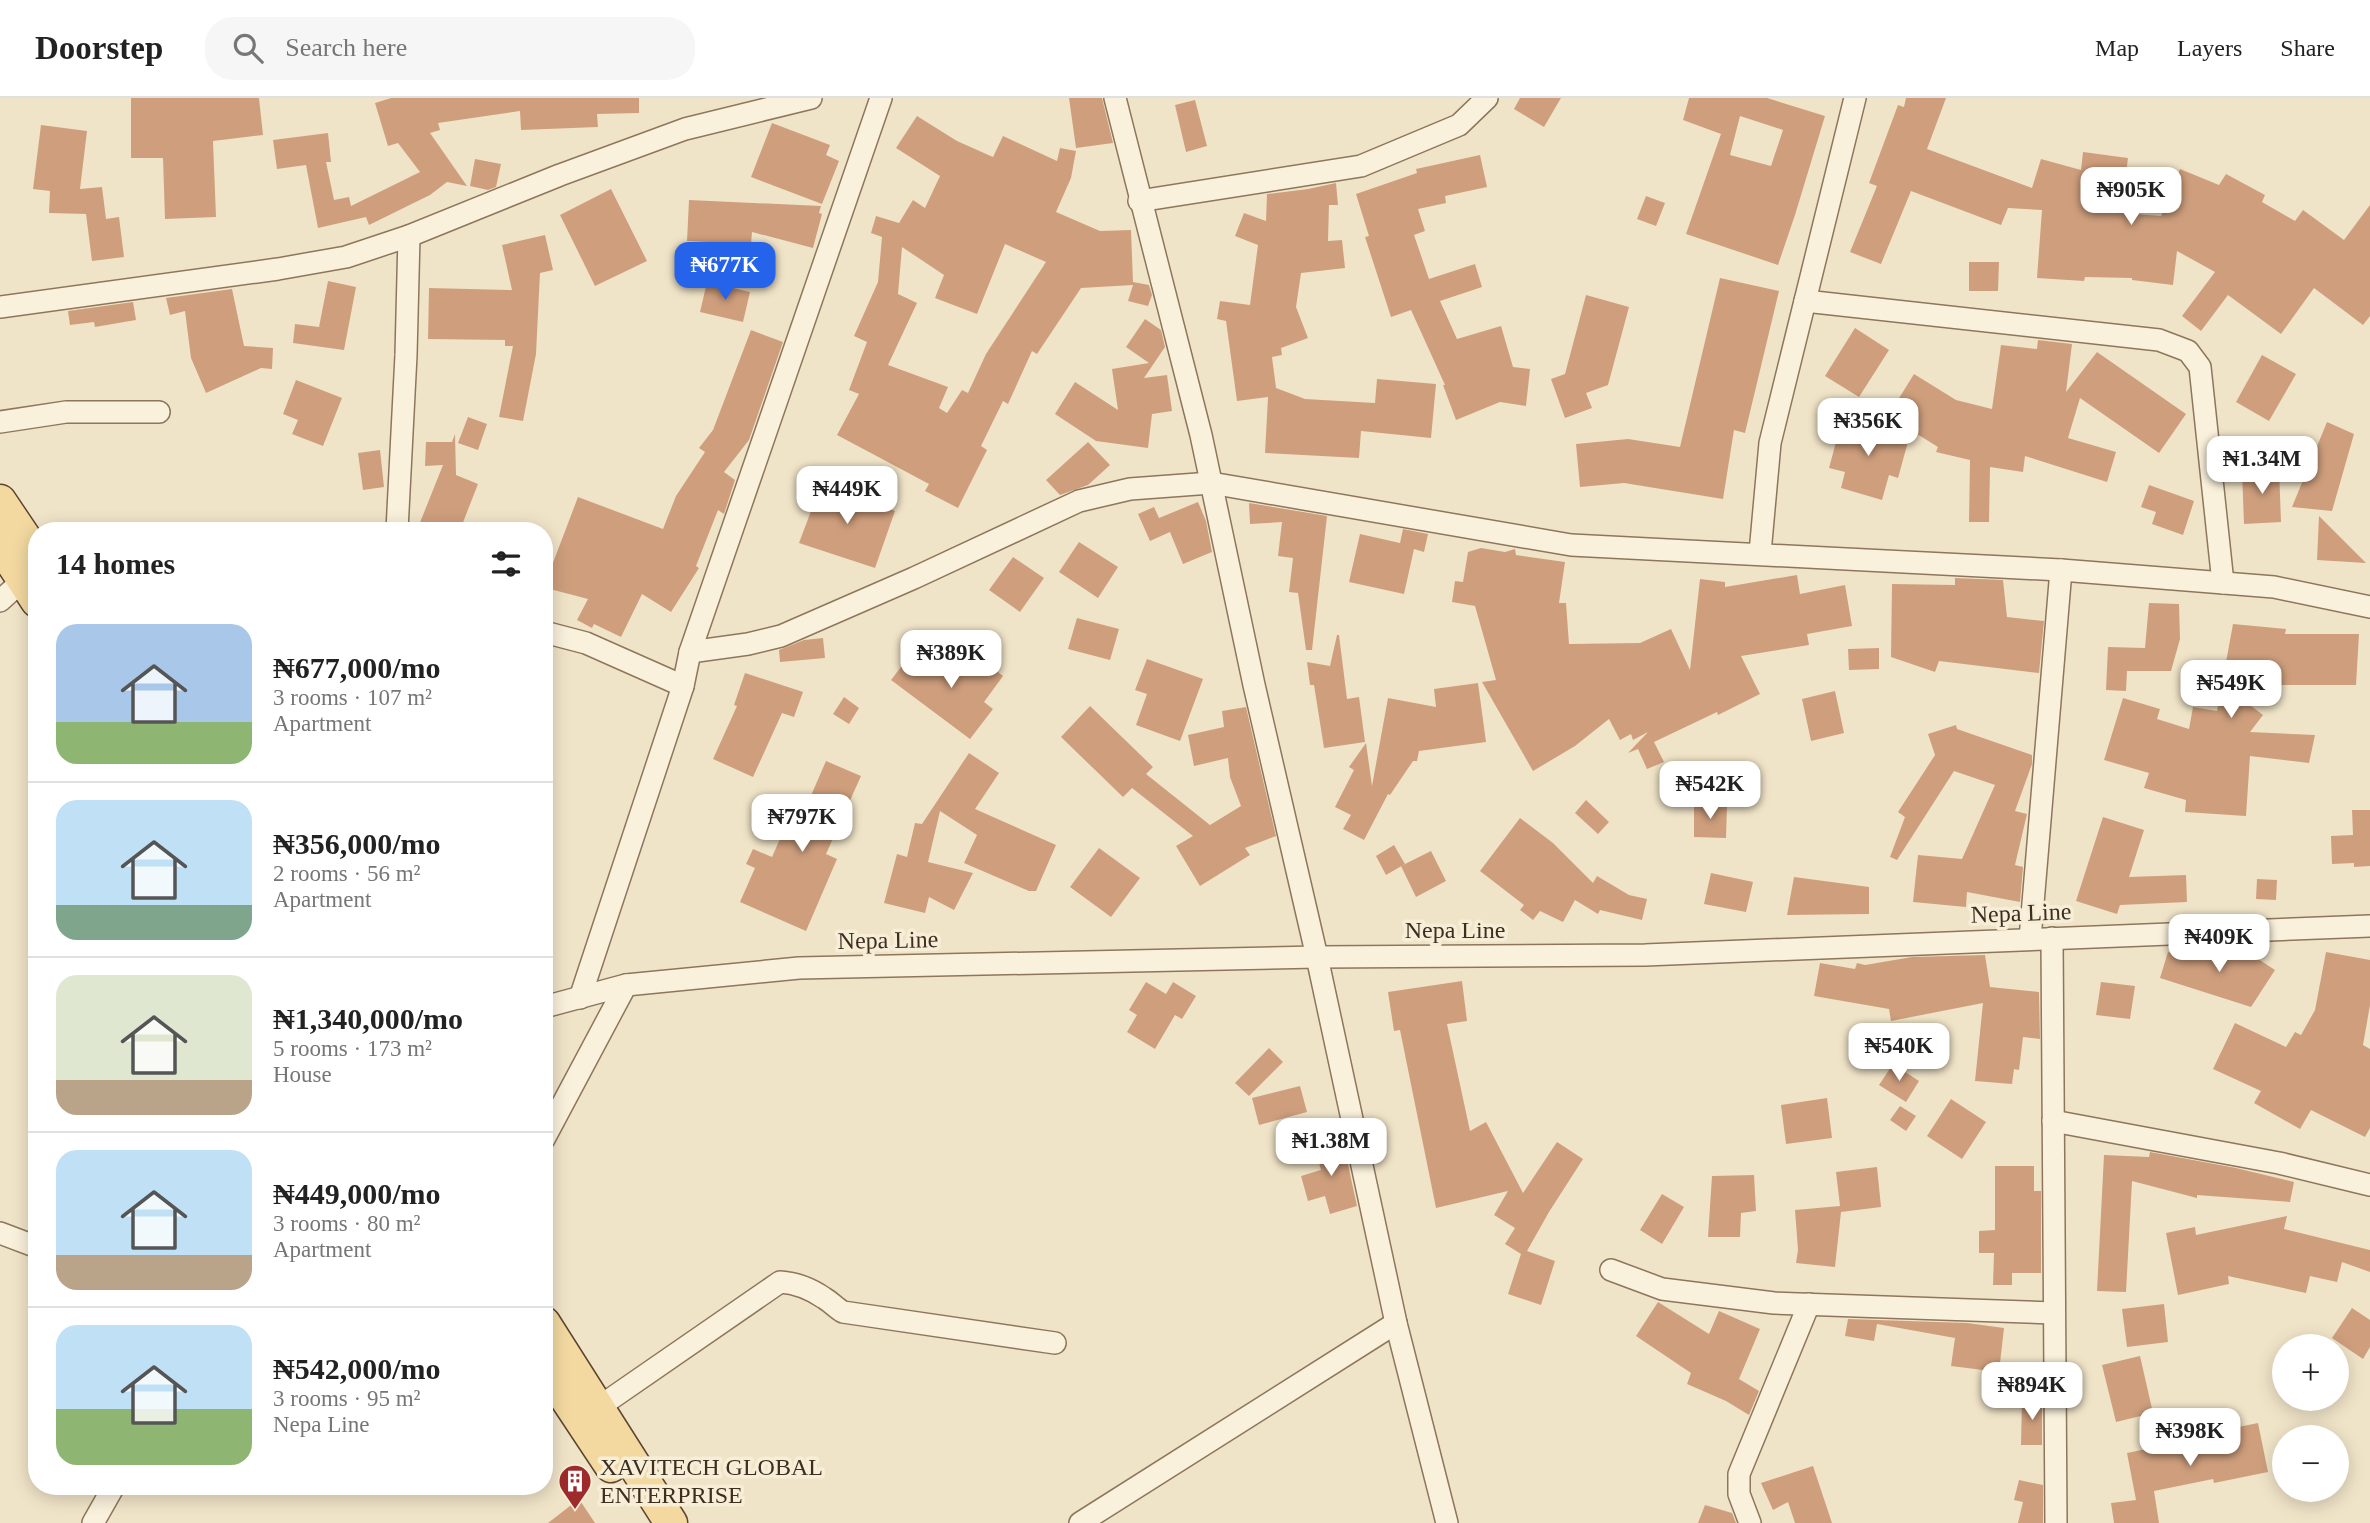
<!DOCTYPE html>
<html lang="en">
<head>
<meta charset="utf-8">
<style>
	:root { --surface:#fff; --page:#f6f6f6; --text:#222; --muted:#767676; --line:#e0e0e0; --accent:#2563eb }
	body { margin:0; font-family:"Times New Roman",serif; background:var(--page); color:var(--text); height:100vh; display:flex; flex-direction:column; font-size:26px; white-space:nowrap }
	* { box-sizing:border-box; margin:0 }
	p { font-size:23px; color:var(--muted) }
	.icon { flex:none; width:38px; height:38px; fill:none; stroke:currentColor; stroke-width:2; stroke-linecap:round; stroke-linejoin:round }
	.map { position:relative; flex:1; overflow:hidden }
	.sheet { position:absolute; left:28px; top:424px; width:525px; height:973px; display:flex; flex-direction:column; background:var(--surface); border-radius:28px; box-shadow:0 4px 18px #0003 }
	.sheet>* { flex:none }
	.tools { position:absolute; left:2272px; top:1236px; display:grid; gap:14px }
	.tools a { display:grid; place-items:center; width:77px; height:77px; border-radius:50%; background:var(--surface); box-shadow:0 4px 18px #0003; font-size:35px }
	.price { position:absolute; translate:-50% -60px; padding:0 16px; border-radius:14px; background:#fff; color:#222; font-size:23px; line-height:46px; filter:drop-shadow(0 2px 4px #0008) }
	.price::after { content:''; position:absolute; left:50%; top:42px; width:21px; height:16px; margin-left:-10px; background:inherit; clip-path:polygon(0 0,100% 0,50% 100%) }
	.price.active { background:var(--accent); color:#fff }
	ul { padding:0; list-style:none }
	li { display:flex; align-items:center; gap:21px; height:175px; padding:0 28px }
	li+li { border-top:2px solid var(--line) }
	li span { display:grid; place-items:center; flex:none; width:196px; height:140px; border-radius:21px; color:#555 }
	li>.icon { margin-inline-start:auto }
	span .icon { width:84px; height:84px; fill:#fffc; stroke-width:1 }
	li b { font-size:30px }
	h2 { display:flex; justify-content:space-between; align-items:center; height:84px; padding:0 28px; font-size:30px }
	header { display:flex; align-items:center; gap:42px; box-sizing:border-box; height:98px; padding:0 35px; background:var(--surface); border-bottom:2px solid var(--line) }
	header strong { font-size:33px }
	nav { display:flex; gap:38px; margin-inline-start:auto; font-size:24px }
	.search { width:490px; height:63px; background:var(--page); display:flex; align-items:center; gap:18px; box-sizing:border-box; padding:0 24px; border-radius:28px; color:var(--muted); font-size:26px }
	.map>svg:first-child { display:block }
</style>
</head>
<body>
<header>
<strong>Doorstep</strong>
<div class="search"><svg class="icon" aria-label="search" viewBox="0 0 24 24"><circle cx="10" cy="10" r="6"/><path d="M15 15l6 6"/></svg>Search here</div>
<nav><a>Map</a><a>Layers</a><a>Share</a></nav>
</header>
<div class="map">
<svg width="2370" height="1425" viewBox="0 0 2370 1425">
	<rect width="100%" height="100%" fill="#f0e4c8"/>
	<g fill="#cf9f7d" fill-rule="evenodd">
		<polygon points="131,0 259,0 263,37 213,43 216,119 165,121 163,60 131,60"/>
		<polygon points="391,0 639,0 639,15 597,16 598,29 521,32 520,13 438,25 440,32 430,35 467,88 447,84 430,97 369,127 366,119 318,130 306,67 277,71 273,42 328,35 331,64 326,64 334,102 349,99 351,108 420,74 398,45 388,48 375,5"/>
		<polygon points="1069,0 1102,0 1113,45 1076,50"/>
		<polygon points="1520,0 1561,0 1544,29 1514,11"/>
		<path d="M1689,0H1767L1825,18L1795,117L1778,167L1686,136L1721,36L1683,22ZM1740,18L1783,32L1771,68L1730,57Z"/>
		<polygon points="1906,0 1946,0 1927,51 2032,90 2041,61 2081,72 2083,54 2128,60 2121,115 2161,118 2180,71 2219,87 2226,76 2265,97 2262,104 2295,123 2303,112 2344,142 2370,107 2370,218 2363,227 2314,190 2281,236 2228,197 2201,233 2182,218 2215,174 2177,153 2173,187 2132,182 2132,180 2085,179 2084,183 2037,180 2042,112 2008,110 2001,127 1911,93 1881,166 1850,154 1877,88 1869,85 1898,7 1904,9"/>
		<polygon points="1195,2 1207,48 1186,54 1175,7"/>
		<path d="M917,18L957,43L993,59L1003,38L1057,63L1060,50L1076,53L1071,80L1056,114L1100,133L1131,132L1133,184L1149,187L1152,197L1148,208L1128,203L1133,187L1081,190L1037,256L1032,253L1008,306L1003,303L981,348L987,352L958,410L925,393L929,386L837,337L859,296L849,292L867,244L854,238L878,184L882,139L871,135L876,118L899,125L913,102L925,110L940,78L896,50ZM1005,146L1046,164L986,256L968,295L962,292L947,315L939,310L948,289L888,267L917,205L898,196L902,149L944,177L935,200L977,216Z"/>
		<polygon points="772,25 830,47 826,57 839,63 822,106 751,79"/>
		<polygon points="41,27 87,33 80,91 102,89 106,121 119,119 124,159 92,163 86,116 49,115 50,93 33,91"/>
		<polygon points="1480,57 1487,89 1445,98 1446,105 1418,111 1425,133 1414,137 1429,181 1475,166 1482,189 1440,203 1457,241 1501,228 1513,269 1530,271 1526,308 1500,304 1456,322 1443,287 1445,287 1411,212 1391,219 1365,139 1369,138 1356,96 1417,75 1416,71"/>
		<polygon points="475,61 501,66 496,89 488,92 470,88"/>
		<polygon points="1336,85 1338,107 1329,107 1328,143 1342,142 1345,170 1301,175 1296,209 1308,240 1281,250 1282,257 1272,259 1276,290 1305,301 1375,305 1377,281 1436,286 1431,340 1361,333 1359,360 1265,355 1268,299 1237,303 1226,223 1217,221 1220,203 1250,207 1258,147 1235,138 1244,115 1266,123 1267,96 1308,91"/>
		<polygon points="611,91 647,163 595,188 560,117"/>
		<polygon points="1646,98 1665,105 1656,128 1637,121"/>
		<polygon points="689,102 821,108 819,115 822,116 813,150 752,134 751,146 687,143"/>
		<polygon points="545,137 553,172 540,175 536,256 523,323 499,319 513,248 505,248 505,242 428,241 429,190 512,192 502,147"/>
		<polygon points="1969,164 1999,164 1998,193 1969,193"/>
		<polygon points="1720,180 1779,193 1745,335 1734,332 1723,401 1624,385 1580,389 1576,346 1628,341 1680,349"/>
		<polygon points="328,183 356,189 344,252 293,245 295,226 319,229"/>
		<polygon points="707,184 750,194 743,224 700,214"/>
		<polygon points="232,191 244,248 273,250 272,271 261,270 206,295 191,260 185,213 170,217 166,200"/>
		<polygon points="1586,197 1629,209 1608,287 1586,295 1592,310 1565,320 1551,281 1565,276"/>
		<polygon points="133,204 136,222 95,229 94,224 70,227 68,213"/>
		<polygon points="1145,221 1161,232 1165,249 1144,280 1167,277 1172,313 1152,316 1148,350 1096,343 1055,316 1075,284 1118,312 1112,271 1149,265 1126,249"/>
		<polygon points="1855,230 1889,252 1859,299 1825,278"/>
		<polygon points="751,232 783,244 749,342 724,374 735,382 724,416 718,412 696,468 699,470 671,514 642,496 621,539 594,526 592,530 577,522 588,501 546,490 551,470 578,399 663,431 676,398 705,354 699,350 713,332"/>
		<polygon points="2038,242 2072,246 2066,294 2097,254 2186,316 2159,355 2080,300 2068,340 2116,354 2107,384 2025,358 2023,374 1990,369 1989,424 1969,424 1970,362 1936,354 1938,349 1888,318 1914,276 1956,302 1992,311 2001,247 2037,251"/>
		<polygon points="2262,257 2296,276 2269,323 2236,304"/>
		<polygon points="296,282 342,300 323,348 292,336 298,322 283,316"/>
		<polygon points="468,319 487,326 478,352 458,345"/>
		<polygon points="1842,322 1909,340 1898,380 1889,377 1882,402 1841,390 1845,374 1829,370"/>
		<polygon points="2327,324 2354,336 2332,413 2292,409"/>
		<polygon points="455,336 456,377 478,386 460,432 432,432 419,427 443,367 425,368 426,344 452,344"/>
		<polygon points="1088,344 1110,367 1088,387 1060,397 1046,382"/>
		<polygon points="380,352 384,389 363,392 358,355"/>
		<polygon points="2279,371 2281,424 2244,426 2242,373"/>
		<polygon points="822,384 895,413 875,470 799,445"/>
		<polygon points="2149,387 2194,403 2183,437 2152,426 2156,414 2141,409"/>
		<polygon points="1198,404 1206,423 1212,454 1183,466 1170,434 1150,443 1138,416 1154,409 1159,420"/>
		<polygon points="1249,405 1327,418 1312,552 1306,552 1298,495 1289,494 1293,460 1278,458 1282,424 1250,426"/>
		<polygon points="2319,418 2366,465 2317,462"/>
		<polygon points="1403,431 1428,436 1424,454 1414,451 1404,496 1349,484 1360,436 1400,445"/>
		<polygon points="1079,444 1118,469 1098,500 1059,474"/>
		<polygon points="1481,450 1505,454 1515,451 1516,457 1565,464 1559,505 1566,505 1569,546 1640,545 1671,531 1690,572 1700,481 1725,484 1725,489 1797,477 1800,496 1845,487 1852,528 1807,536 1809,547 1741,558 1760,596 1718,617 1717,614 1654,644 1664,664 1647,671 1638,651 1628,655 1648,634 1633,642 1631,636 1620,642 1609,621 1575,648 1533,673 1482,584 1496,582 1475,508 1452,504 1455,483 1463,484 1468,454"/>
		<polygon points="1013,459 1044,480 1020,514 989,492"/>
		<polygon points="1955,480 2003,482 2007,519 2044,523 2039,575 1939,563 1935,574 1891,559 1892,486 1955,487"/>
		<polygon points="2149,505 2179,506 2180,541 2171,573 2127,573 2126,593 2106,592 2108,549 2145,550"/>
		<polygon points="1077,520 1119,531 1110,562 1068,551"/>
		<polygon points="2233,526 2286,531 2285,536 2359,536 2356,587 2280,587 2280,592 2225,588 2263,617 2250,634 2315,637 2309,665 2250,658 2246,718 2185,714 2186,702 2144,690 2149,675 2104,662 2123,600 2160,611 2157,621 2189,631 2193,609 2217,613"/>
		<polygon points="1337,537 1339,537 1347,601 1359,599 1365,644 1324,650 1314,587 1310,587 1307,564 1330,568"/>
		<polygon points="823,540 825,560 780,564 779,552 804,542"/>
		<polygon points="1879,550 1879,571 1849,572 1848,551"/>
		<polygon points="914,552 954,582 973,555 1003,578 984,604 993,611 970,641 891,582"/>
		<polygon points="1147,561 1203,581 1180,643 1136,627 1147,596 1135,592"/>
		<polygon points="745,575 803,594 794,619 782,615 753,679 713,661 737,608 734,607"/>
		<polygon points="1478,585 1486,644 1419,653 1417,663 1413,663 1390,697 1388,696 1364,742 1343,731 1351,717 1335,709 1354,672 1349,669 1366,645 1372,688 1388,600 1436,609 1434,591"/>
		<polygon points="1835,593 1844,635 1811,643 1802,601"/>
		<polygon points="844,599 859,610 849,626 833,616"/>
		<polygon points="1090,608 1153,669 1146,676 1210,727 1241,708 1230,679 1228,660 1194,668 1188,637 1224,629 1222,613 1246,609 1276,738 1245,750 1250,757 1200,788 1176,748 1193,738 1132,690 1123,699 1061,639"/>
		<polygon points="1956,627 1957,631 2032,657 2032,666 2015,713 2027,716 2015,767 2023,769 2020,804 1967,794 1966,809 1913,804 1918,757 1962,761 1995,687 1954,673 1897,762 1890,759 1905,719 1898,714 1935,657 1928,636"/>
		<polygon points="969,655 999,675 975,711 1056,747 1036,793 1029,793 964,765 977,737 940,713 928,764 973,775 954,812 929,799 925,815 884,805 897,756 907,759 915,725 922,726"/>
		<polygon points="826,663 861,678 826,756 837,761 806,833 740,804 755,770 746,766 753,751 772,759 783,734 793,739"/>
		<polygon points="1586,702 1609,724 1598,736 1575,715"/>
		<polygon points="1694,706 1727,707 1726,740 1694,739"/>
		<polygon points="2352,712 2370,712 2370,768 2354,769 2354,765 2332,766 2331,738 2353,737"/>
		<polygon points="2103,719 2144,732 2129,779 2186,777 2187,804 2120,807 2117,816 2076,803"/>
		<polygon points="1520,720 1553,745 1593,785 1597,778 1629,797 1647,801 1642,822 1600,812 1598,816 1575,802 1563,824 1540,813 1533,822 1520,812 1524,807 1480,773"/>
		<polygon points="1394,747 1405,766 1386,777 1376,758"/>
		<polygon points="1099,750 1140,780 1111,819 1070,789"/>
		<polygon points="1431,753 1446,783 1416,799 1401,768"/>
		<polygon points="1711,775 1753,784 1746,814 1704,806"/>
		<polygon points="1794,779 1869,789 1869,816 1787,817"/>
		<polygon points="2257,781 2277,782 2276,802 2256,801"/>
		<polygon points="2189,848 2201,848 2244,862 2249,855 2275,872 2251,909 2160,880 2168,854 2185,860"/>
		<polygon points="2326,854 2370,862 2370,907 2363,947 2370,951 2370,1030 2365,1039 2311,1012 2300,1031 2254,1005 2261,993 2213,971 2235,925 2286,949 2295,934 2301,937 2315,912"/>
		<polygon points="1985,857 1990,889 2039,894 2040,941 2023,939 2019,972 2014,971 2012,986 1975,983 1983,905 1891,923 1889,911 1814,898 1820,865 1855,871 1857,865 1865,867 1912,859"/>
		<polygon points="1462,883 1467,923 1447,926 1470,1033 1486,1024 1523,1095 1557,1044 1583,1061 1549,1114 1527,1153 1555,1163 1541,1207 1508,1196 1521,1156 1505,1146 1515,1130 1494,1117 1508,1093 1436,1110 1400,932 1394,933 1388,894"/>
		<polygon points="1146,884 1166,896 1173,884 1196,898 1182,921 1175,917 1155,951 1127,934 1137,917 1129,912"/>
		<polygon points="2101,884 2135,888 2130,921 2096,917"/>
		<polygon points="1269,950 1283,964 1249,998 1235,985"/>
		<polygon points="1893,966 1919,983 1906,1004 1879,987"/>
		<polygon points="1300,988 1307,1014 1259,1027 1252,1000"/>
		<polygon points="1827,1000 1832,1040 1786,1046 1781,1007"/>
		<polygon points="1951,1001 1986,1024 1962,1061 1927,1038"/>
		<polygon points="1900,1008 1916,1018 1906,1033 1890,1022"/>
		<polygon points="1342,1039 1357,1108 1330,1116 1325,1098 1308,1103 1301,1078 1321,1072 1314,1047"/>
		<polygon points="2150,1054 2236,1070 2294,1084 2290,1104 2197,1097 2197,1100 2132,1083 2126,1194 2097,1193 2104,1057 2149,1059"/>
		<polygon points="1995,1068 2034,1068 2034,1093 2041,1093 2041,1175 2012,1175 2012,1187 1993,1187 1994,1155 1979,1155 1979,1133 1995,1132"/>
		<polygon points="1877,1069 1881,1109 1841,1114 1835,1169 1796,1165 1798,1152 1795,1112 1840,1108 1836,1074"/>
		<polygon points="1754,1077 1756,1113 1741,1115 1740,1139 1708,1139 1712,1078"/>
		<polygon points="1662,1096 1684,1109 1662,1146 1640,1132"/>
		<polygon points="2287,1118 2284,1131 2370,1152 2370,1174 2342,1164 2337,1184 2310,1178 2306,1195 2228,1178 2229,1186 2178,1197 2166,1135 2195,1129 2196,1137"/>
		<polygon points="1658,1204 1709,1236 1719,1213 1760,1231 1739,1281 1759,1293 1749,1317 1726,1303 1687,1286 1691,1275 1636,1238"/>
		<polygon points="2164,1206 2168,1244 2127,1249 2122,1211"/>
		<polygon points="2352,1210 2370,1222 2370,1249 2363,1261 2332,1240"/>
		<polygon points="1848,1221 1967,1225 2004,1230 1999,1274 1951,1268 1955,1240 1877,1226 1874,1243 1845,1238"/>
		<polygon points="2140,1258 2153,1315 2116,1324 2102,1267"/>
		<polygon points="2022,1301 2042,1301 2042,1347 2021,1347"/>
		<polygon points="2258,1325 2268,1374 2214,1385 2213,1381 2154,1393 2159,1425 2114,1425 2111,1405 2136,1402 2127,1355 2205,1339 2204,1336"/>
		<polygon points="1813,1368 1832,1425 1795,1425 1788,1404 1773,1412 1761,1385"/>
		<polygon points="2019,1382 2043,1387 2043,1425 2018,1425 2023,1404 2014,1402"/>
		<polygon points="579,1401 595,1425 548,1425"/>
		<polygon points="1705,1407 1732,1415 1736,1425 1698,1425"/>
	</g>
	<g fill="none" stroke-linecap="round" stroke-linejoin="round">
		<defs>
			<g id="minor">
				<polyline points="1115,0 1201,337 1254,587 1317,859 1396,1225 1447,1425"/>
				<polyline points="1139,103 1361,68 1459,27 1487,0"/>
				<polyline points="1805,203 2159,242 2188,253 2200,269 2223,485"/>
				<polyline points="0,209 278,171 346,159 409,138 560,77 685,31 811,0"/>
				<polyline points="0,324 66,314 159,314"/>
				<polyline points="397,432 406,257 409,138"/>
				<polyline points="1760,455 1770,345 1855,0"/>
				<polyline points="0,503 23,482"/>
				<polyline points="544,534 586,545 683,588"/>
				<polyline points="690,554 748,546 781,538 914,480 1079,403 1130,391 1211,385 1571,447 2061,472 2274,489 2370,509"/>
				<polyline points="2052,840 2056,1425"/>
				<polyline points="2030,841 2061,472"/>
				<polyline points="580,900 683,588 690,554 881,0"/>
				<polyline points="544,909 626,887 799,870 1317,859 1645,857 2370,828"/>
				<polyline points="2053,1023 2279,1065 2370,1087"/>
				<polyline points="544,1041 626,887"/>
				<polyline points="0,1135 37,1149"/>
				<polyline points="1611,1172 1662,1191 1774,1205 2054,1215"/>
				<path d="M599,1309L780,1184C796,1185 811,1191 824,1200C831,1204 836,1210 843,1214L1055,1245"/>
				<polyline points="93,1425 114,1388"/>
				<polyline points="1080,1425 1396,1225"/>
				<polyline points="1750,1425 1739,1396 1739,1376 1809,1206"/>
			</g>
			<g id="primary">
				<polyline points="0,403 37,458"/>
				<polyline points="0,446 37,503"/>
				<polyline points="544,1225 671,1425"/>
				<polyline points="544,1267 611,1368"/>
			</g>
		</defs>
		<use href="#minor" stroke="#8d765c" stroke-width="24"/>
		<use href="#primary" stroke="#5b4430" stroke-width="35"/>
		<use href="#minor" stroke="#faf1dc" stroke-width="21"/>
		<use href="#primary" stroke="#f3d9a0" stroke-width="32"/>
	</g>
	<defs>
		<symbol id="building-pin" viewBox="-11 -11 22 30"><path d="M0 17L-7.5 6A9.5 9.5 0 1 1 7.5 6Z" fill="#9e2a2b" stroke="#f7eed8"/><path d="M-4-6H4V6H1V3H-1V6H-4ZM-2.5-4.3h1.7v1.8h-1.7ZM.8-4.3h1.7v1.8H.8ZM-2.5-1h1.7V.8h-1.7ZM.8-1h1.7V.8H.8Z" fill="#fff"/></symbol>
	</defs>
	<g fill-rule="evenodd">
		<use href="#building-pin" x="556" y="1364" width="38" height="52"/>
	</g>
	<g text-anchor="middle" stroke-width="7" stroke-linejoin="round" paint-order="stroke">
		<g font-size="24" fill="#3d2e20" stroke="#f7eed8">
			<text transform="translate(2021 815) rotate(-2)" y="8">Nepa Line</text>
			<text x="1455" y="840">Nepa Line</text>
			<text transform="translate(888 842) rotate(-1)" y="8">Nepa Line</text>
		</g>
		<g font-size="24" fill="#3d2e20" stroke="#f7eed8" text-anchor="start">
			<text x="600" y="1377">XAVITECH GLOBAL<tspan x="600" dy="28">ENTERPRISE</tspan></text>
		</g>
	</g>
</svg>
<div class="tools">
<a>+</a>
<a>−</a>
</div>
<b class="price" style="left:2131px;top:129px">₦905K</b>
<b class="price active" style="left:725px;top:204px">₦677K</b>
<b class="price" style="left:1868px;top:360px">₦356K</b>
<b class="price" style="left:2262px;top:398px">₦1.34M</b>
<b class="price" style="left:847px;top:428px">₦449K</b>
<b class="price" style="left:951px;top:592px">₦389K</b>
<b class="price" style="left:2231px;top:622px">₦549K</b>
<b class="price" style="left:1710px;top:723px">₦542K</b>
<b class="price" style="left:802px;top:756px">₦797K</b>
<b class="price" style="left:2219px;top:876px">₦409K</b>
<b class="price" style="left:1899px;top:985px">₦540K</b>
<b class="price" style="left:1331px;top:1080px">₦1.38M</b>
<b class="price" style="left:2032px;top:1324px">₦894K</b>
<b class="price" style="left:2190px;top:1370px">₦398K</b>
<section class="sheet">
<h2>14 homes<svg class="icon" aria-label="filters" viewBox="0 0 24 24"><path d="M4 7h16M4 17h16"/><circle cx="9" cy="7" r="2"/><circle cx="15" cy="17" r="2"/></svg></h2>
<ul>
<li><span style="background:linear-gradient(#a9c7e8 70%,#8fb573 0)"><svg class="icon" aria-label="home" viewBox="0 0 24 24"><path d="M3 11l9-7 9 7M6 9v11h12V9"/></svg></span><div><b>₦677,000/mo</b><p>3 rooms · 107 m²</p><p>Apartment</p></div></li>
<li><span style="background:linear-gradient(#bfe0f5 75%,#7fa58c 0)"><svg class="icon" aria-label="home" viewBox="0 0 24 24"><path d="M3 11l9-7 9 7M6 9v11h12V9"/></svg></span><div><b>₦356,000/mo</b><p>2 rooms · 56 m²</p><p>Apartment</p></div></li>
<li><span style="background:linear-gradient(#dfe7d0 75%,#b9a48a 0)"><svg class="icon" aria-label="home" viewBox="0 0 24 24"><path d="M3 11l9-7 9 7M6 9v11h12V9"/></svg></span><div><b>₦1,340,000/mo</b><p>5 rooms · 173 m²</p><p>House</p></div></li>
<li><span style="background:linear-gradient(#bfe0f5 75%,#b9a48a 0)"><svg class="icon" aria-label="home" viewBox="0 0 24 24"><path d="M3 11l9-7 9 7M6 9v11h12V9"/></svg></span><div><b>₦449,000/mo</b><p>3 rooms · 80 m²</p><p>Apartment</p></div></li>
<li><span style="background:linear-gradient(#bfe0f5 60%,#8fb573 0)"><svg class="icon" aria-label="home" viewBox="0 0 24 24"><path d="M3 11l9-7 9 7M6 9v11h12V9"/></svg></span><div><b>₦542,000/mo</b><p>3 rooms · 95 m²</p><p>Nepa Line</p></div></li>
</ul>
</section>
</div>
</body>
</html>
